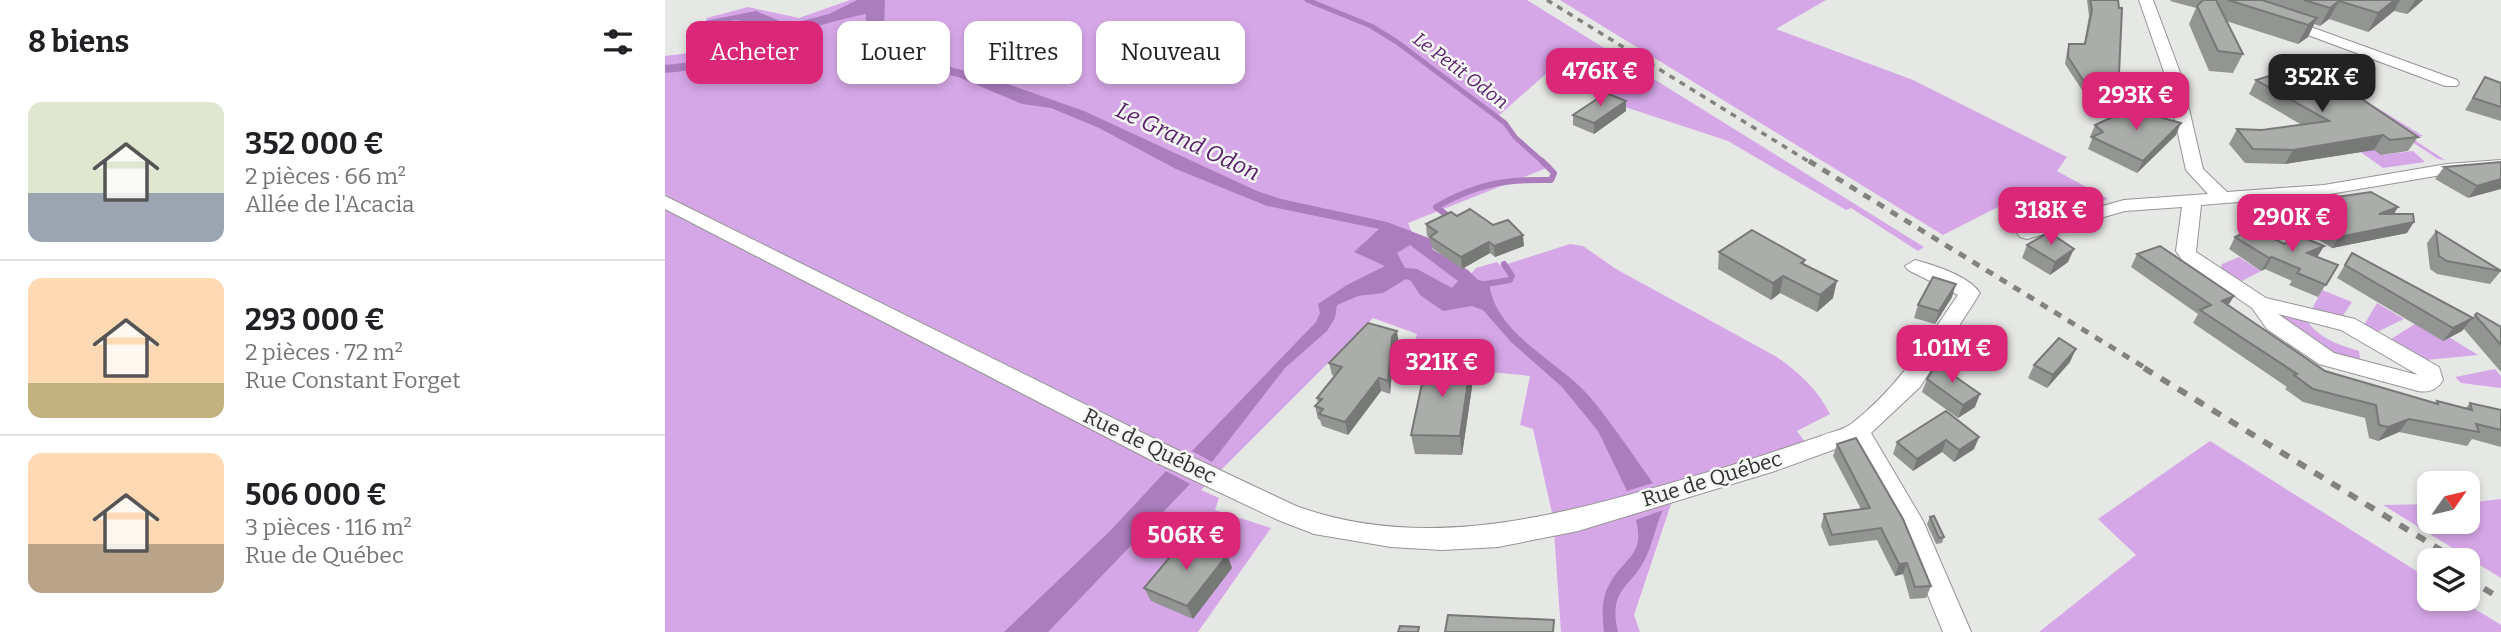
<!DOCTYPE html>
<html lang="fr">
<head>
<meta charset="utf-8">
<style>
	:root { --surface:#fff; --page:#f6f6f6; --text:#202124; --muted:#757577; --line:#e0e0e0; --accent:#db2777 }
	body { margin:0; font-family:Bitter,serif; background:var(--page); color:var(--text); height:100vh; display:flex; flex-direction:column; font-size:26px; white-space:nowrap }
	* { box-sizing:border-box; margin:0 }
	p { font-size:23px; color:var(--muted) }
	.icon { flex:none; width:38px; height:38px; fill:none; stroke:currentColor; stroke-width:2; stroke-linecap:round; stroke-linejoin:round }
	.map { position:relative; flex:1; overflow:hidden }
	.side { display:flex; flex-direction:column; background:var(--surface); width:665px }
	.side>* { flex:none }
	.top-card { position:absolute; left:21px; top:21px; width:665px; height:63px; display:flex; gap:14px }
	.needle { width:46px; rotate:56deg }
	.tools { position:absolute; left:1752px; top:471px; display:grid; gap:14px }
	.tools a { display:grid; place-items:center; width:63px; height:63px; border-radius:14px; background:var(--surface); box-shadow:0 4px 10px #0003; font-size:35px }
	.price { position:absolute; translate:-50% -60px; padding:0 16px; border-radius:14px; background:var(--accent); color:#fff; font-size:23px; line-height:46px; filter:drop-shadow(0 2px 4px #0008) }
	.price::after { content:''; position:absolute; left:50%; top:42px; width:21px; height:16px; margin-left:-10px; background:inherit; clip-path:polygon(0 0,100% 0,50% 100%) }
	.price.on { background:#222; color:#fff }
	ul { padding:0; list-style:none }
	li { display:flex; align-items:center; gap:21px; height:175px; padding:0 28px }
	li+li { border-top:2px solid var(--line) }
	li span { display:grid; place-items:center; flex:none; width:196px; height:140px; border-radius:14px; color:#555 }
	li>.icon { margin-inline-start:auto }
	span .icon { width:84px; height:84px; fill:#fffc; stroke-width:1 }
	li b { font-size:30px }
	h2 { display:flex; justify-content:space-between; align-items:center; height:84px; padding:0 28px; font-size:30px }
	.tag { padding:0 24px; border-radius:14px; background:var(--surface); box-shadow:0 4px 10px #0003; font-size:24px; line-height:63px }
	.tag.on { background:var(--accent); color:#fff }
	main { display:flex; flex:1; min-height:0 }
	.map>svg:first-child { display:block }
</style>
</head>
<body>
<main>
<section class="side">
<h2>8 biens<svg class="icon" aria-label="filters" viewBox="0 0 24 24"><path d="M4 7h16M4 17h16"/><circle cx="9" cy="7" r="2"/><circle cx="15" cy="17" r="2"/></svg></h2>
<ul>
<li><span style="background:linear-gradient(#dfe7d0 65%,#9aa5b1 0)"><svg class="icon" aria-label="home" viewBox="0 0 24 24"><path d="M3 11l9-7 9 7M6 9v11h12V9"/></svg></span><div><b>352 000 €</b><p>2 pièces · 66 m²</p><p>Allée de l'Acacia</p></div></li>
<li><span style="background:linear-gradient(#ffd9b3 75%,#c2b280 0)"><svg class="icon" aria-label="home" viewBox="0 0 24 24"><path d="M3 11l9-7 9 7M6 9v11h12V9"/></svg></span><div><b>293 000 €</b><p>2 pièces · 72 m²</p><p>Rue Constant Forget</p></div></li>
<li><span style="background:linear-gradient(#ffd9b3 65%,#b9a48a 0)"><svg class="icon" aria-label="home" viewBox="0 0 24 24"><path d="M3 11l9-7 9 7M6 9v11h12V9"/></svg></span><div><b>506 000 €</b><p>3 pièces · 116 m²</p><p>Rue de Québec</p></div></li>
</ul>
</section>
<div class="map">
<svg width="1836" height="632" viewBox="0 0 1836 632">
	<rect width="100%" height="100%" fill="#e6e8e5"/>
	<g fill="#d6a7e7">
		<path d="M185,0H862L1259,247L1253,251L1186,208L1181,210L1063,141L951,104L882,73L831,118L887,166L743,223L751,242L802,278L811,268L832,262L836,266L905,244L918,246L951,269L1112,357C1135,373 1153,390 1165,414L1132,431L1140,442L1013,483L969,615L975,632H896L888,517L868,429L855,425L865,376L743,364L752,334L708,318L536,490L554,498L550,510L606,528L533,632H0V56L24,53L42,18L83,7L134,18Z"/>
		<polygon points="895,0 1161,0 1111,29 1248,80 1402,157 1392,171 1443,199 1373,219 1333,207 1278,235"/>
		<polygon points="1693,96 1758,136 1746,138 1780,160 1773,159 1738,136 1749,134 1697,101 1716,155 1748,151 1760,162 1718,168 1673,136 1661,103"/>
		<polygon points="1574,257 1596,271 1577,281 1556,268 1557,264"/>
		<polygon points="1657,290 1687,302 1677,317 1647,309"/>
		<polygon points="1712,303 1739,319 1712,332 1699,325"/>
		<path d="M1617,311L1640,317C1650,337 1674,345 1694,351L1696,365L1667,358L1611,314Z"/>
		<polygon points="1750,324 1778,340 1784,337 1813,355 1761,360 1726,339"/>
		<polygon points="1830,369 1836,376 1836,388 1796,383 1790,377"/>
		<polygon points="1545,441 1764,579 1764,598 1794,599 1836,625 1836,632 1374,632 1471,555 1433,519"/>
		<polygon points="1836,499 1836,578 1718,505 1764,504 1764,522 1802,522 1803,503"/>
	</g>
	<g fill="#ab7dbc" fill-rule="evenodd">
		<path d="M192,0H220L219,26L213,32L216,45L231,53L320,76L419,111L592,191L616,199L722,222L769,240L767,249L803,270L813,280L824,282C829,334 894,361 924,396C947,423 967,454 988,483L962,491L933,431L897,387L846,342L818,310L807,306L778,311L755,295L746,281L741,279L718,293L693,296L672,305L670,318L662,331L620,368L547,462L527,451L651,322L655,313L653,304L682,285L720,266L689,252L714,229L602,206L511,169L434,128L386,108L357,104L293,77L247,66L214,54L200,41L201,14C170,19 140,34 108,32C92,31 67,6 55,32L71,47C63,68 20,71 0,73V65L27,62L38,57L37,26L40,21L91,11L119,23L133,22L164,14ZM745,245L793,281L787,288L752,269L740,268L732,253Z"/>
		<polygon points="501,471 525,484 383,632 339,632 444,532"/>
		<path d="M998,510C991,525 988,542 981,557C966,589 943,587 953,632H939C937,615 936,598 945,583C960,557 980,555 971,520Z"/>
	</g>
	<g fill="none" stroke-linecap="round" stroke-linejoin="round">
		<polyline stroke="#ab7dbc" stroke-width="5" points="642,0 706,26 732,42 840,123 850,137 879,163"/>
		<g stroke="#ab7dbc" stroke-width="6">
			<path d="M787,219L771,207C811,184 840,179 886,180L889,173L877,161"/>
			<polyline points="815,285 845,280 847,276 839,264"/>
		</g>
		<defs>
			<g id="minor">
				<path d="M1474,0H1488L1516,75L1538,169L1562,192L1659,185L1782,164L1836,160V170L1782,174L1659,195L1536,205L1531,252L1601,298L1690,319L1774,367L1778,380C1772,390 1764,393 1753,391L1654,364L1602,329L1587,308L1517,260L1511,251L1517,207L1460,211L1362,239L1355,237L1352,233L1355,229L1459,200L1543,194L1521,170L1500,75ZM1613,314L1676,330L1753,375L1669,353Z"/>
				<polygon points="1621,18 1792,80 1794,83 1792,86 1780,86 1616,25 1614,22"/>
				<path d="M0,196L506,447L631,506C775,558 921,507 1061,467C1093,457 1124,447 1156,436C1165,432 1178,430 1186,424C1232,389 1261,342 1293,295L1243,270L1240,266L1250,260C1269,265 1304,276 1315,293L1255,387L1206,433L1258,521L1306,632H1278L1236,530L1187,443L1110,471L913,531L833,547L777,550L726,547L649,534L613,520L488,461L0,209Z"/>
			</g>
		</defs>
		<use href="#minor" stroke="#949693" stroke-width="2"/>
		<use href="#minor" fill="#fff" fill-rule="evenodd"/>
		<polyline stroke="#828381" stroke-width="3.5" stroke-dasharray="6 6" stroke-linecap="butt" points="882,0 1146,163"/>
		<polyline stroke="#828381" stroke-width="5" stroke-dasharray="8 8" stroke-linecap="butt" points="1144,161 1482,369"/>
		<g stroke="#828381" stroke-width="6" stroke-dasharray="10 10" stroke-linecap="butt">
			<polyline points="1479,368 1792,560"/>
			<polyline points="1802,578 1836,599"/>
		</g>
	</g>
	<g fill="#929592">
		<polygon points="1422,0 1453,0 1454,74 1472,96 1469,103 1426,98 1419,93 1400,64 1402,51 1404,44 1419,44 1424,16"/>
		<polygon points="1506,0 1758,0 1742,14 1729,11 1703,32 1664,19 1655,26 1649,24 1643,37 1633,44 1561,21 1578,54 1568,73 1544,71 1524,24 1531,8 1505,1"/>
		<polygon points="1820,77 1836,83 1836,121 1800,110"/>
		<polygon points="1591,80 1753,137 1743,151 1716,155 1709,150 1620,164 1580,163 1564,144 1572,129 1597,130 1637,125 1584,94"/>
		<polygon points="961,101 961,111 929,134 908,125 908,115"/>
		<polygon points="1481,109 1484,114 1511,135 1472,173 1423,149 1427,139 1425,137 1430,125"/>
		<polygon points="1836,162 1803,198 1770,179 1779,167"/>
		<polygon points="1733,207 1729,214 1742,233 1667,248 1626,223 1632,212"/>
		<polygon points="792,216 859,246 830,257 825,253 797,269 767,248 765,238 762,236 761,224"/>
		<polygon points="1771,231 1836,271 1825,284 1772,274 1765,269 1762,243"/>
		<polygon points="1570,237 1619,244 1659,246 1652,257 1673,265 1653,297 1624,285 1627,281 1600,269 1596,271 1564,249"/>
		<polygon points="1362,245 1403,262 1385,275 1357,258"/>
		<polygon points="1054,252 1140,260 1139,264 1168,298 1152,312 1115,293 1106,300 1053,269"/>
		<polygon points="1687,253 1808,318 1797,331 1778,341 1672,278"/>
		<polygon points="1472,254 1569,296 1563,305 1660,371 1770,403 1772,401 1800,409 1805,403 1836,410 1836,447 1807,439 1802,446 1734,432 1713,441 1704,438 1700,418 1638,402 1620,389 1622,387 1528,323 1533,314 1466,267"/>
		<polygon points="1287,297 1270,324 1249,318 1253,305"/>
		<polygon points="1812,313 1836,327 1836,372 1799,329"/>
		<polygon points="734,344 729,350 725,394 716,391 683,435 657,426 655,420 653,419 650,406 653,403 652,398 669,376 667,375 664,363"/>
		<polygon points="806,361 808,380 797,455 750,454 746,435"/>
		<polygon points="1405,362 1382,388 1363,378 1369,365"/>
		<polygon points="1262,379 1310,407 1293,418 1257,392"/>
		<polygon points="1314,437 1309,449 1289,462 1277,452 1248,471 1228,454 1232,442"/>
		<polygon points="1172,444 1266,586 1261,598 1245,599 1238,574 1230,576 1212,540 1164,546 1156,526 1159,514 1196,509 1168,456"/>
		<polygon points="1265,517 1279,537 1277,543 1271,544 1262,524"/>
		<polygon points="562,555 567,568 528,619 486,601 479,588"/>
	</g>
	<g fill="#777977">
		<polygon points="1730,0 1735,0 1729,11 1703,32 1713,13"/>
		<polygon points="1750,0 1758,0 1742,14"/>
		<polygon points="1674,1 1664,19 1655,26 1665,8"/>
		<polygon points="1652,18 1643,37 1633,44 1643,25"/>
		<polygon points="961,101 961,111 929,134 929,123"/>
		<polygon points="1516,123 1511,135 1472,173 1478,161"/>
		<polygon points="1718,135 1709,150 1620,164 1628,150"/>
		<polygon points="1836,179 1836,189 1803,198 1812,186"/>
		<polygon points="1733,207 1726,218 1714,214"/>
		<polygon points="1749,222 1742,233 1667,248 1674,237"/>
		<polygon points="858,235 859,246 830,257 829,246"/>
		<polygon points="824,242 825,253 797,269 796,257"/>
		<polygon points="1659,246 1651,259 1642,253"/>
		<polygon points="1409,249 1403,262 1385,275 1390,262"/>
		<polygon points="1607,257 1600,269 1596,271 1604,258"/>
		<polygon points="1118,276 1115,293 1106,300 1108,283"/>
		<polygon points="1172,281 1168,298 1152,312 1155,295"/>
		<polygon points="1291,284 1287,297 1270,324 1274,311"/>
		<polygon points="1569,296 1561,309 1557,301"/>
		<polygon points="1808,318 1797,331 1778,341 1788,328"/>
		<polygon points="732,331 734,344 729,350 725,394 723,381 727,337"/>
		<polygon points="1411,349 1405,362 1382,388 1388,375"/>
		<polygon points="806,361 808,380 797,455 795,436"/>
		<polygon points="714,378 716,391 683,435 680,422"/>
		<polygon points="1315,394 1310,407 1293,418 1298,405"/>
		<polygon points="1744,419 1734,432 1713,441 1723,427"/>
		<polygon points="1314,437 1309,449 1289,462 1294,450"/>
		<polygon points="1281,440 1277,452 1248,471 1252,459"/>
		<polygon points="562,555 567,568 528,619 522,606"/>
		<polygon points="1242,563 1238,574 1230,576 1234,564"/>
	</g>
	<g fill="#aaadaa" stroke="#777977" stroke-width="2">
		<polygon points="1425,0 1453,0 1454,8 1457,8 1454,74 1470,77 1472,96 1428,91 1422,86 1403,57 1404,44 1420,44 1427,10"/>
		<polygon points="1538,0 1551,0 1578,54 1553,51 1532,6"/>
		<polygon points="1563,0 1597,0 1652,18 1643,25"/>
		<polygon points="1639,0 1730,0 1713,13 1674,1 1665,8"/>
		<polygon points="1640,65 1658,73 1753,137 1725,140 1718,135 1628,150 1588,149 1572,129 1597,130 1664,121 1591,80"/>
		<polygon points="1820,77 1836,83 1836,107 1808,98"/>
		<polygon points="941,93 961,101 929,123 908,115"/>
		<polygon points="1480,102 1481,109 1485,111 1483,114 1516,123 1478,161 1427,137 1438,132 1430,125"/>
		<polygon points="1836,162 1836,179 1812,186 1779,167"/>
		<polygon points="1706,192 1733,207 1714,214 1748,214 1749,222 1674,237 1632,212 1665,198"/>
		<polygon points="805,209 828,225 843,220 858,235 829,246 824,242 796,257 765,237 772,232 761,224 786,212 792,216"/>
		<polygon points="1589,228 1619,244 1637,237 1659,246 1642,253 1673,265 1661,285 1632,273 1635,269 1607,257 1604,258 1570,237"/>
		<polygon points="1087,230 1140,260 1136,263 1172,281 1155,295 1118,276 1108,283 1054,252"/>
		<polygon points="1771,231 1836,271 1782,261 1774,256"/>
		<polygon points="1384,232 1409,249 1390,262 1362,245"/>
		<polygon points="1495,246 1569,296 1557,301 1660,371 1773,404 1772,401 1807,410 1805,403 1836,410 1836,430 1811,424 1814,432 1744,419 1723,427 1714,425 1711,405 1648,389 1629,375 1632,374 1535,310 1546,305 1472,254"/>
		<polygon points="1687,253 1808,318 1788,328 1680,265"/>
		<polygon points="1268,277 1291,284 1274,311 1253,305"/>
		<polygon points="1812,313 1836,327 1836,345 1810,315"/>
		<polygon points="703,323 732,331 727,337 723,381 714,378 680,422 654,414 658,409 650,406 657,399 652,398 677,367 664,363"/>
		<polygon points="1394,338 1411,349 1388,375 1369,365"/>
		<polygon points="762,360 806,361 795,436 746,435"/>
		<polygon points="1272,364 1315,394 1298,405 1262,379"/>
		<polygon points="1281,411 1314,437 1294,450 1281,440 1252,459 1232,442"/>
		<polygon points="1191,438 1238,519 1266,586 1250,587 1242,563 1234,564 1216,528 1167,535 1159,514 1205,508 1172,444"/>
		<polygon points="1269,516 1279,537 1274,538 1265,517"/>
		<polygon points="520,539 562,555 522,606 479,588"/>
		<polygon points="783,615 889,620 888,632 780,632"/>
		<polygon points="735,626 754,627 753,632 733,632"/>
	</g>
	<g text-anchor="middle" stroke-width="5" stroke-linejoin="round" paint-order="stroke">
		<g font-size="19" font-style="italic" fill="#571d69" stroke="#f3f6f2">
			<text transform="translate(796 70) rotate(37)" y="7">Le Petit Odon</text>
		</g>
		<g font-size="21" fill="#303130" stroke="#f3f6f2">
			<text transform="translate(485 446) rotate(26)" y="7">Rue de Québec</text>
			<text transform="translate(1047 479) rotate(-17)" y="7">Rue de Québec</text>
		</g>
		<g font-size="23" font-style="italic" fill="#571d69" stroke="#f3f6f2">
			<text transform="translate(523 141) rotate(25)" y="8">Le Grand Odon</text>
		</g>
	</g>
</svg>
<div class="tools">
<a><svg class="needle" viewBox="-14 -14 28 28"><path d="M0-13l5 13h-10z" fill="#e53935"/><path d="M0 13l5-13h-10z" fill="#757577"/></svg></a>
<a><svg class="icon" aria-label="layers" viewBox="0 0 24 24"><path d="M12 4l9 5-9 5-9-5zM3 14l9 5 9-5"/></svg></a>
</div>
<b class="price" style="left:935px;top:108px">476K €</b>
<b class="price on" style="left:1657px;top:114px">352K €</b>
<b class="price" style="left:1471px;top:132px">293K €</b>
<b class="price" style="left:1386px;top:247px">318K €</b>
<b class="price" style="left:1627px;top:254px">290K €</b>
<b class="price" style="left:1287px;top:385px">1.01M €</b>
<b class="price" style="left:777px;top:399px">321K €</b>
<b class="price" style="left:521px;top:572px">506K €</b>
<div class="top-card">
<a class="tag on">Acheter</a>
<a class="tag">Louer</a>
<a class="tag">Filtres</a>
<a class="tag">Nouveau</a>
</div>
</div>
</main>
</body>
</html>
